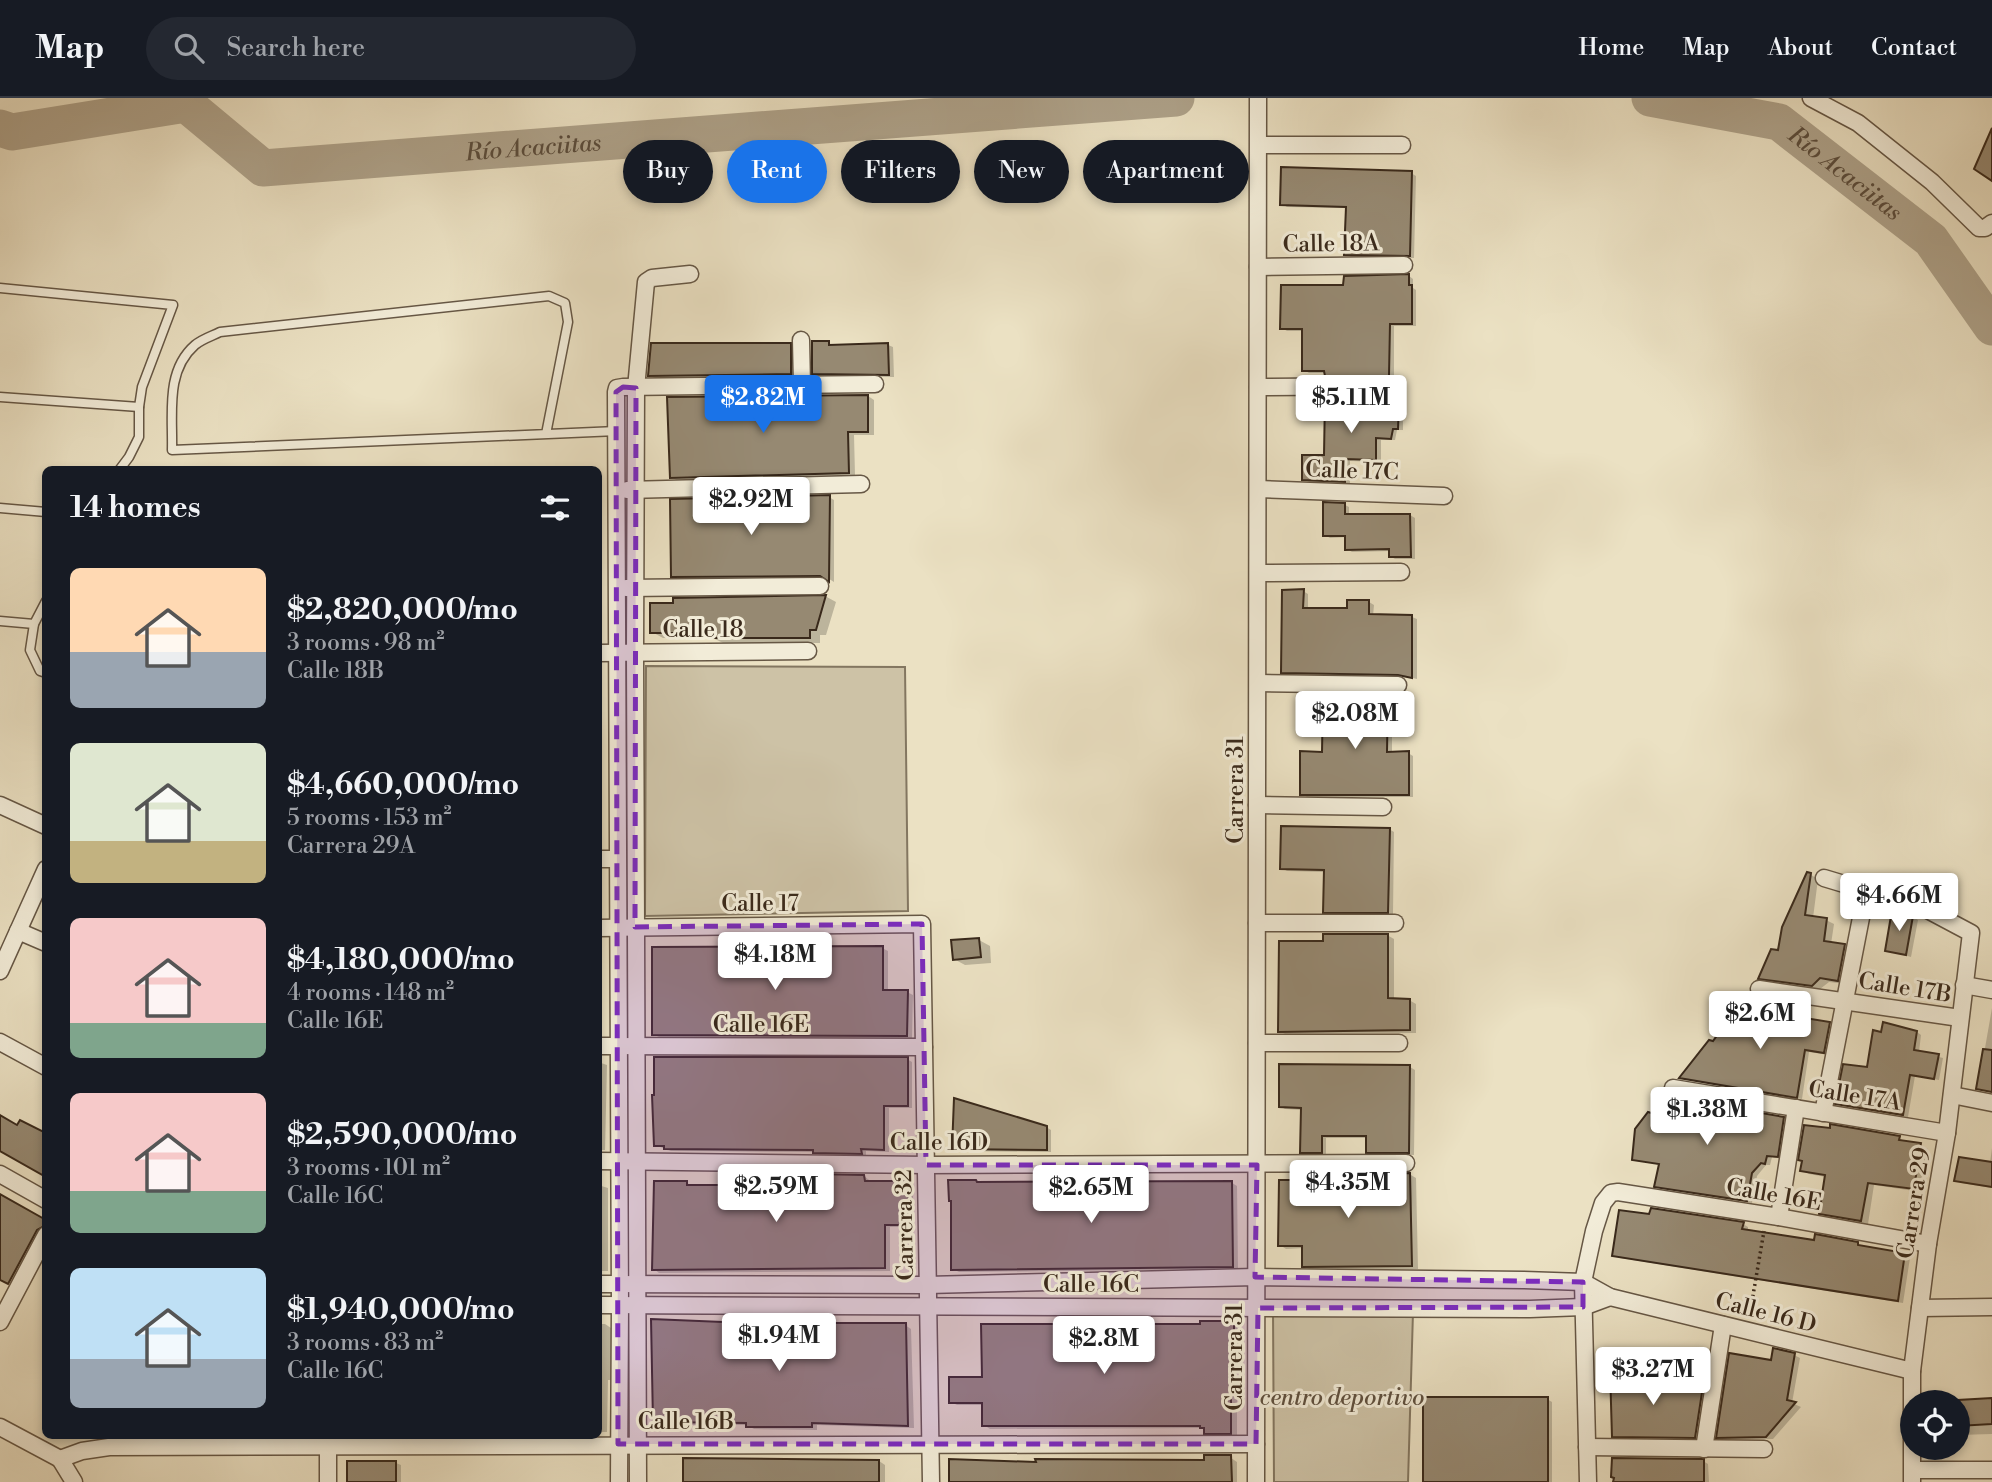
<!DOCTYPE html>
<html lang="en">
<head>
<meta charset="utf-8">
<style>
	:root { --surface:#171b24; --page:#242831; --text:#f1f3f6; --muted:#9ea1a6; --line:#363941; --accent:#1a73e8 }
	body { margin:0; font-family:"Libre Bodoni",serif; background:var(--page); color:var(--text); height:100vh; display:flex; flex-direction:column; font-size:26px; white-space:nowrap }
	* { box-sizing:border-box; margin:0 }
	p { font-size:23px; color:var(--muted) }
	.icon { flex:none; width:38px; height:38px; fill:none; stroke:currentColor; stroke-width:2; stroke-linecap:round; stroke-linejoin:round }
	.map { position:relative; flex:1; overflow:hidden }
	.side { position:absolute; left:42px; top:368px; width:560px; height:973px; display:flex; flex-direction:column; background:var(--surface); border-radius:10px; box-shadow:0 4px 10px #0003 }
	.side>* { flex:none }
	.hud { position:absolute; left:623px; top:42px; width:665px; height:63px; display:flex; gap:14px }
	.controls { position:absolute; left:1900px; top:1292px; display:grid; gap:14px }
	.controls a { display:grid; place-items:center; width:70px; height:70px; border-radius:50%; background:var(--surface); box-shadow:0 4px 10px #0003; font-size:35px }
	.price { position:absolute; translate:-50% -60px; padding:0 16px; border-radius:7px; background:#fff; color:#222; font-size:23px; line-height:46px; filter:drop-shadow(0 2px 4px #0008) }
	.price::after { content:''; position:absolute; left:50%; top:42px; width:21px; height:16px; margin-left:-10px; background:inherit; clip-path:polygon(0 0,100% 0,50% 100%) }
	.price.current { background:var(--accent); color:#fff }
	ul { padding:0; list-style:none }
	li { display:flex; align-items:center; gap:21px; height:175px; padding:0 28px }
	li span { display:grid; place-items:center; flex:none; width:196px; height:140px; border-radius:10px; color:#555 }
	li>.icon { margin-inline-start:auto }
	span .icon { width:84px; height:84px; fill:#fffc; stroke-width:1 }
	li b { font-size:30px }
	h2 { display:flex; justify-content:space-between; align-items:center; height:84px; padding:0 28px; font-size:30px }
	.chip { padding:0 24px; border-radius:32px; background:var(--surface); box-shadow:0 4px 10px #0003; font-size:24px; line-height:63px }
	.chip.current { background:var(--accent); color:#fff }
	header { display:flex; align-items:center; gap:42px; box-sizing:border-box; height:98px; padding:0 35px; background:var(--surface); border-bottom:2px solid var(--line) }
	header strong { font-size:33px }
	nav { display:flex; gap:38px; margin-inline-start:auto; font-size:24px }
	.search { width:490px; height:63px; background:var(--page); display:flex; align-items:center; gap:18px; box-sizing:border-box; padding:0 24px; border-radius:38px; color:var(--muted); font-size:26px }
	.map>svg:first-child { display:block }
</style>
</head>
<body>
<header>
<strong>Map</strong>
<div class="search"><svg class="icon" aria-label="search" viewBox="0 0 24 24"><circle cx="10" cy="10" r="6"/><path d="M15 15l6 6"/></svg>Search here</div>
<nav><a>Home</a><a>Map</a><a>About</a><a>Contact</a></nav>
</header>
<div class="map">
<svg width="1992" height="1384" viewBox="0 0 1992 1384">
	<rect width="100%" height="100%" fill="#ebe1c3"/>
	<filter id="stains"><feTurbulence type="fractalNoise" baseFrequency=".00286" numOctaves="4"/><feColorMatrix values="0 0 0 0 .2 0 0 0 0 .09 0 0 0 0 .02 0 0 0 .5 -.17"/></filter>
	<radialGradient id="worn" r=".72"><stop offset=".6" stop-color="#630" stop-opacity="0"/><stop offset="1" stop-color="#630" stop-opacity=".3"/></radialGradient>
	<g fill="#cdc2a6" stroke="#837660" stroke-width="2">
		<polygon points="646,568 905,569 908,813 645,818"/>
		<polygon points="1273,1212 1413,1214 1408,1384 1274,1384"/>
	</g>
	<g fill="#0003">
		<polygon points="1411,75 1416,78 1414,160 1351,159 1346,156 1347,110 1287,109 1282,106"/>
		<polygon points="1409,178 1413,181 1413,190 1416,192 1416,228 1394,228 1394,280 1332,280 1326,275 1309,275 1304,272 1304,233 1287,233 1282,230 1345,189"/>
		<polygon points="828,245 833,247 888,247 893,249 894,279 819,278 814,275"/>
		<polygon points="790,247 797,251 797,279 656,281 650,277"/>
		<polygon points="868,298 874,302 874,337 854,337 855,377 678,383 671,379"/>
		<polygon points="1389,299 1394,305 1403,307 1403,332 1397,332 1395,342 1381,342 1381,364 1350,363 1350,386 1309,384 1304,381"/>
		<polygon points="829,399 834,402 834,484 826,479 677,481 672,478"/>
		<polygon points="1345,407 1349,409 1349,418 1410,417 1415,420 1415,461 1395,461 1390,458 1390,453 1352,454 1347,451 1347,439 1330,440 1325,437"/>
		<polygon points="1303,493 1308,496 1308,512 1349,512 1369,504 1374,507 1373,518 1412,519 1417,521 1417,581 1405,578 1288,577 1283,574"/>
		<polygon points="825,498 836,504 826,537 820,537 820,545 723,545 713,540 663,540 652,534 675,506"/>
		<polygon points="1387,599 1392,602 1392,655 1408,655 1413,658 1413,699 1307,699 1302,696 1324,655"/>
		<polygon points="1389,731 1394,734 1393,816 1330,816 1325,814 1325,774 1287,773 1282,770"/>
		<polygon points="1811,777 1818,781 1813,820 1826,822 1834,826 1831,846 1845,848 1852,852 1846,886 1829,884 1820,891 1767,884 1760,880 1780,854"/>
		<polygon points="1913,819 1918,822 1911,859 1887,852"/>
		<polygon points="1387,837 1394,841 1394,902 1409,902 1416,906 1416,935 1285,936 1279,933 1324,845"/>
		<polygon points="979,842 990,848 991,865 965,867 954,861"/>
		<polygon points="882,850 888,853 888,894 907,894 913,897 912,940 661,940 655,937"/>
		<polygon points="1758,903 1790,908 1794,910 1785,918 1834,929 1829,957 1809,954 1802,1001 1681,980 1714,945 1744,927"/>
		<polygon points="1992,910 1992,995 1978,990"/>
		<polygon points="1917,934 1921,937 1919,954 1943,960 1939,982 1915,978 1908,1019 1842,1008 1837,1005"/>
		<polygon points="907,961 912,964 912,1010 889,1010 889,1054 866,1053 866,1058 820,1057 814,1054 671,1053 655,1047"/>
		<polygon points="598,964 607,967 605,1052 598,1052"/>
		<polygon points="1410,969 1415,972 1414,1057 1372,1056 1367,1054 1367,1040 1326,1040 1326,1057 1307,1057 1302,1054 1302,1012 1285,1011 1280,1008"/>
		<polygon points="1662,1020 1783,1021 1788,1023 1782,1061 1772,1059 1770,1067 1766,1067 1757,1078 1752,1105 1661,1091 1656,1088 1660,1067 1634,1061"/>
		<polygon points="1046,1029 1051,1032 1051,1054 959,1053 954,1050"/>
		<polygon points="1899,1040 1906,1045 1921,1047 1928,1051 1921,1094 1874,1087 1868,1126 1827,1119 1821,1115 1826,1079 1809,1076 1802,1072"/>
		<polygon points="1992,1050 1992,1090 1961,1085 1956,1082 1990,1065"/>
		<polygon points="1409,1076 1416,1080 1418,1171 1311,1172 1304,1168 1304,1150 1286,1151 1280,1147 1301,1084 1321,1078 1328,1081 1367,1083"/>
		<polygon points="864,1078 869,1082 869,1085 908,1085 913,1088 913,1129 890,1129 890,1173 659,1175 654,1171 687,1085 694,1089 818,1084"/>
		<polygon points="1232,1085 1237,1088 1238,1171 959,1174 953,1171 980,1086"/>
		<polygon points="598,1087 608,1090 608,1173 598,1173"/>
		<polygon points="0,1098 46,1124 46,1132 13,1188 0,1180"/>
		<polygon points="1651,1118 1743,1126 1748,1129 1748,1133 1816,1144 1858,1146 1863,1149 1904,1156 1910,1160 1903,1205 1620,1160 1614,1157"/>
		<polygon points="1234,1225 1240,1228 1240,1255 1237,1255 1237,1338 1212,1338 1206,1335 1204,1330 990,1331 984,1327 983,1307 957,1307 951,1304 983,1281 1201,1228"/>
		<polygon points="598,1226 605,1226 611,1230 611,1282 608,1282 607,1334 598,1334"/>
		<polygon points="747,1226 905,1227 911,1231 914,1330 817,1327 817,1332 754,1331 747,1327 660,1327 654,1323"/>
		<polygon points="1794,1257 1800,1260 1792,1305 1801,1309 1773,1341 1725,1342 1719,1339 1773,1264"/>
		<polygon points="1702,1290 1707,1293 1700,1341 1619,1341 1614,1338"/>
		<polygon points="1547,1301 1552,1304 1552,1384 1425,1384"/>
		<polygon points="1992,1302 1992,1336 1958,1337 1958,1304 1953,1304"/>
		<polygon points="1206,1358 1231,1360 1237,1364 1237,1384 951,1384 1037,1365 1206,1363"/>
		<polygon points="1613,1362 1703,1363 1708,1366 1709,1384 1613,1384"/>
		<polygon points="879,1363 885,1367 885,1384 684,1384"/>
		<polygon points="396,1365 401,1367 401,1384 349,1384"/>
	</g>
	<g fill="none" stroke-linecap="round" stroke-linejoin="round">
		<g stroke="#aea28a" stroke-width="37">
			<path id="s1" d="M1650,0L1779,24L1931,142L1992,229"/>
			<path id="s2" d="M0,30L12,34L186,6L263,70L1176,0"/>
		</g>
	</g>
	<g fill="#968972" stroke="#39291b" stroke-width="2">
		<polygon points="1992,30 1992,83 1974,71"/>
		<polygon points="1281,69 1412,73 1410,158 1344,157 1346,109 1280,107"/>
		<polygon points="1409,176 1409,187 1412,187 1412,226 1390,226 1389,278 1325,278 1324,273 1302,273 1302,231 1280,231 1281,187 1343,187 1344,178"/>
		<polygon points="812,243 829,243 829,247 888,245 889,277 812,276"/>
		<polygon points="651,245 791,245 791,276 648,278"/>
		<polygon points="868,297 868,334 848,334 849,375 670,380 667,299"/>
		<polygon points="1389,298 1389,303 1399,303 1398,331 1393,331 1391,341 1376,340 1376,362 1346,361 1345,384 1302,382 1302,357 1324,357 1325,299"/>
		<polygon points="830,397 829,484 820,478 671,479 670,401"/>
		<polygon points="1323,404 1345,405 1345,416 1410,416 1411,459 1389,459 1389,451 1345,452 1345,438 1323,438"/>
		<polygon points="1304,491 1303,510 1347,510 1347,502 1369,502 1369,516 1412,517 1412,580 1398,577 1281,575 1282,492"/>
		<polygon points="826,497 816,532 810,532 810,540 710,540 710,535 650,535 650,505 673,505 673,500"/>
		<polygon points="1323,596 1388,597 1387,654 1409,653 1409,697 1300,697 1300,653 1322,654"/>
		<polygon points="1281,728 1390,730 1388,815 1323,815 1324,772 1280,771"/>
		<polygon points="1807,774 1811,775 1805,817 1827,820 1824,843 1845,846 1838,883 1820,880 1812,888 1758,881 1771,851 1778,852 1782,829"/>
		<polygon points="1892,812 1913,818 1906,857 1885,853"/>
		<polygon points="1323,836 1388,836 1388,900 1410,901 1410,932 1278,934 1279,843 1323,843"/>
		<polygon points="979,840 981,859 953,862 951,842"/>
		<polygon points="883,848 883,892 908,892 907,938 652,937 652,849"/>
		<polygon points="1750,897 1758,901 1791,906 1780,916 1830,924 1824,955 1805,952 1797,1000 1679,980 1709,942 1713,943 1728,922 1743,925"/>
		<polygon points="1883,924 1917,933 1914,952 1939,956 1934,981 1910,977 1903,1017 1835,1006 1843,966 1867,969 1873,932 1881,934"/>
		<polygon points="1983,951 1992,952 1992,994 1976,991"/>
		<polygon points="654,959 908,959 908,1008 884,1008 884,1052 861,1051 862,1056 813,1055 813,1052 664,1051 664,1048 654,1048 652,997 654,997"/>
		<polygon points="1279,966 1410,967 1409,1055 1366,1055 1366,1038 1322,1038 1322,1055 1300,1055 1301,1010 1279,1009"/>
		<polygon points="1669,999 1784,1019 1778,1059 1767,1058 1765,1066 1761,1065 1752,1075 1747,1103 1654,1089 1659,1066 1632,1062 1635,1031 1648,1014 1661,1018 1664,1000"/>
		<polygon points="954,1000 1047,1028 1047,1052 952,1051"/>
		<polygon points="0,1017 17,1027 20,1022 46,1035 46,1079 0,1053"/>
		<polygon points="1830,1026 1900,1038 1899,1042 1921,1045 1914,1091 1868,1085 1861,1123 1819,1116 1825,1077 1800,1073 1802,1063 1798,1062 1804,1027 1830,1030"/>
		<polygon points="1959,1059 1992,1064 1992,1089 1954,1083"/>
		<polygon points="1410,1075 1412,1168 1302,1169 1302,1148 1278,1148 1279,1082 1299,1082 1300,1076 1322,1076 1322,1081 1365,1081 1365,1076"/>
		<polygon points="815,1076 864,1077 865,1083 908,1083 908,1127 885,1127 885,1170 652,1172 654,1083 687,1083 687,1087 723,1087 723,1083 816,1083"/>
		<polygon points="948,1082 976,1082 977,1084 1232,1083 1233,1169 951,1172 951,1103 949,1103"/>
		<polygon points="0,1096 46,1122 46,1127 37,1132 8,1186 0,1182"/>
		<polygon points="1651,1110 1744,1124 1742,1131 1814,1142 1815,1136 1858,1144 1858,1147 1905,1155 1898,1203 1612,1158 1619,1112 1649,1116"/>
		<polygon points="651,1221 747,1225 906,1225 908,1328 812,1325 812,1329 746,1329 746,1325 653,1324"/>
		<polygon points="1200,1223 1234,1223 1234,1252 1231,1252 1231,1336 1204,1336 1204,1330 1200,1330 1200,1328 982,1328 982,1305 949,1305 949,1279 982,1279 981,1226 1200,1226"/>
		<polygon points="1773,1250 1795,1255 1787,1302 1796,1304 1766,1339 1716,1340 1729,1255 1771,1262"/>
		<polygon points="1610,1272 1703,1288 1695,1340 1612,1339"/>
		<rect x="1423" y="1299" width="125" height="85"/>
		<polygon points="1992,1300 1992,1326 1958,1328 1958,1302"/>
		<polygon points="1204,1357 1231,1357 1232,1384 949,1384 949,1361 1036,1364 1035,1361 1204,1362"/>
		<polygon points="683,1360 879,1362 879,1384 683,1384"/>
		<polygon points="1612,1360 1704,1361 1704,1384 1613,1384 1614,1380 1611,1379"/>
		<rect x="347" y="1363" width="49" height="21"/>
	</g>
	<g fill="none" stroke-linecap="round" stroke-linejoin="round">
		<defs>
			<g id="service">
				<polyline points="0,190 173,207 142,289 139,309 139,339 129,359 120,371"/>
				<polyline points="0,299 139,309"/>
				<path d="M546,336L568,224L565,205L549,198L220,234C212,238 202,241 195,247C165,273 173,316 172,352L617,333"/>
				<polyline points="0,410 46,414"/>
				<polyline points="46,503 34,526 30,552 40,573 46,575"/>
				<polyline points="0,523 34,526"/>
			</g>
			<g id="minor">
				<polyline points="1811,0 1858,25 1932,84 1979,130 1985,130 1992,125"/>
				<polyline points="1259,47 1402,47"/>
				<polyline points="1258,169 1404,167"/>
				<polyline points="801,242 802,287"/>
				<polyline points="1258,289 1386,288"/>
				<polyline points="1258,391 1444,398"/>
				<polyline points="627,392 861,386"/>
				<polyline points="1258,475 1401,474"/>
				<polyline points="626,490 820,488"/>
				<polyline points="598,555 808,553"/>
				<polyline points="1258,585 1398,587"/>
				<polyline points="0,707 46,728"/>
				<polyline points="1257,707 1383,709"/>
				<polyline points="598,761 618,761"/>
				<polyline points="1824,780 1924,810 1971,835 1947,1035 1928,1146 1912,1273 1912,1384"/>
				<polyline points="1257,825 1395,825"/>
				<polyline points="598,830 922,826 931,1384"/>
				<polyline points="18,833 46,845"/>
				<polyline points="0,873 46,771"/>
				<polyline points="1964,887 1992,892"/>
				<polyline points="1759,891 1960,920"/>
				<polyline points="0,944 46,969"/>
				<polyline points="1257,945 1399,945"/>
				<polyline points="598,948 924,949"/>
				<polyline points="1673,990 1947,1035"/>
				<polyline points="1952,997 1992,1005"/>
				<polyline points="1823,1015 1866,794"/>
				<polyline points="598,1063 926,1067 1406,1065"/>
				<polyline points="0,1076 46,1102"/>
				<polyline points="1779,1119 1796,1010"/>
				<polyline points="598,1186 927,1187 1255,1179 1524,1182 1583,1184 1610,1199 1912,1273"/>
				<polyline points="598,1207 1530,1211 1583,1209 1610,1199"/>
				<polyline points="1920,1210 1992,1209"/>
				<polyline points="0,1224 46,1137"/>
				<polyline points="0,1329 60,1361 82,1353 109,1349 1256,1346"/>
				<polyline points="1587,1349 1764,1351"/>
				<polyline points="1704,1351 1723,1227"/>
				<polyline points="60,1361 74,1384"/>
				<polyline points="1913,1372 1992,1372"/>
				<polyline points="328,1384 328,1337"/>
				<polyline points="619,1384 620,1207 616,294 617,290 623,289 875,286"/>
				<polyline points="638,1384 635,554 636,290 646,184 652,180 690,176"/>
				<polyline points="1256,1384 1258,0"/>
				<polyline points="1588,1384 1583,1184 1594,1133 1603,1105 1611,1095 1618,1094 1779,1119 1928,1146"/>
			</g>
		</defs>
		<use href="#service" stroke="#665745" stroke-width="11"/>
		<use href="#minor" stroke="#665745" stroke-width="19"/>
		<polyline stroke="#39291b" stroke-width="3.5" stroke-dasharray="2 3.5" stroke-linecap="butt" points="1750,1215 1764,1133"/>
		<use href="#service" stroke="#f2ecd8" stroke-width="8"/>
		<use href="#minor" stroke="#f2ecd8" stroke-width="16"/>
	</g>
	<path fill="#7b2cbf" fill-opacity="0.2" stroke="#7b2cbf" stroke-width="5" stroke-dasharray="14 9" stroke-linejoin="round" d="M623,289L636,290L635,829L922,826L926,1067H1257L1255,1179L1583,1184V1209L1258,1210L1256,1346H618L616,294Z"/>
	<g text-anchor="middle" stroke-width="6" stroke-linejoin="round" paint-order="stroke">
		<g font-size="23" fill="#39291b" stroke="#f2ecd8">
			<text transform="translate(1331 145) rotate(-1)" y="8">Calle 18A</text>
			<text transform="translate(1352 372) rotate(2)" y="8">Calle 17C</text>
			<text x="703" y="539">Calle 18</text>
			<text transform="translate(1235 692) rotate(-90)" y="8">Carrera 31</text>
			<text x="760" y="813">Calle 17</text>
			<text transform="translate(1905 889) rotate(9)" y="8">Calle 17B</text>
			<text x="761" y="934">Calle 16E</text>
			<text transform="translate(1855 997) rotate(9)" y="8">Calle 17A</text>
			<text x="939" y="1052">Calle 16D</text>
			<text transform="translate(1774 1096) rotate(10)" y="8">Calle 16E</text>
			<text transform="translate(1913 1105) rotate(-81)" y="8">Carrera 29</text>
			<text transform="translate(904 1127) rotate(-91)" y="8">Carrera 32</text>
			<text x="1091" y="1194">Calle 16C</text>
			<text transform="translate(1766 1214) rotate(14)" y="8">Calle 16 D</text>
			<text transform="translate(1234 1259) rotate(-90)" y="8">Carrera 31</text>
			<text x="686" y="1331">Calle 16B</text>
		</g>
		<g font-size="23" font-style="italic" fill="#5e4f3e" stroke="#f2ecd8">
			<text x="1342" y="1307">centro deportivo</text>
		</g>
		<g font-size="24" font-style="italic" fill="#5c4d3c" stroke="#f2ecd8">
			<text dy="8" stroke="none"><textPath href="#s2" startOffset="560">Río Acaciitas</textPath></text>
			<text dy="8" stroke="none"><textPath href="#s1" startOffset="215">Río Acaciitas</textPath></text>
		</g>
	</g>
	<rect width="100%" height="100%" filter="url(#stains)"/>
	<rect width="100%" height="100%" fill="url(#worn)"/>
</svg>
<div class="controls">
<a><svg class="icon" aria-label="locate" viewBox="0 0 24 24"><circle cx="12" cy="12" r="6"/><path d="M12 2v4M12 18v4M2 12h4M18 12h4"/></svg></a>
</div>
<b class="price current" style="left:763px;top:337px">$2.82M</b>
<b class="price" style="left:1351px;top:337px">$5.11M</b>
<b class="price" style="left:751px;top:439px">$2.92M</b>
<b class="price" style="left:1355px;top:653px">$2.08M</b>
<b class="price" style="left:1899px;top:835px">$4.66M</b>
<b class="price" style="left:775px;top:894px">$4.18M</b>
<b class="price" style="left:1760px;top:953px">$2.6M</b>
<b class="price" style="left:1707px;top:1049px">$1.38M</b>
<b class="price" style="left:1348px;top:1122px">$4.35M</b>
<b class="price" style="left:776px;top:1126px">$2.59M</b>
<b class="price" style="left:1091px;top:1127px">$2.65M</b>
<b class="price" style="left:779px;top:1275px">$1.94M</b>
<b class="price" style="left:1104px;top:1278px">$2.8M</b>
<b class="price" style="left:1653px;top:1309px">$3.27M</b>
<div class="hud">
<a class="chip">Buy</a>
<a class="chip current">Rent</a>
<a class="chip">Filters</a>
<a class="chip">New</a>
<a class="chip">Apartment</a>
</div>
<section class="side">
<h2>14 homes<svg class="icon" aria-label="filters" viewBox="0 0 24 24"><path d="M4 7h16M4 17h16"/><circle cx="9" cy="7" r="2"/><circle cx="15" cy="17" r="2"/></svg></h2>
<ul>
<li><span style="background:linear-gradient(#ffd9b3 60%,#9aa5b1 0)"><svg class="icon" aria-label="home" viewBox="0 0 24 24"><path d="M3 11l9-7 9 7M6 9v11h12V9"/></svg></span><div><b>$2,820,000/mo</b><p>3 rooms · 98 m²</p><p>Calle 18B</p></div></li>
<li><span style="background:linear-gradient(#dfe7d0 70%,#c2b280 0)"><svg class="icon" aria-label="home" viewBox="0 0 24 24"><path d="M3 11l9-7 9 7M6 9v11h12V9"/></svg></span><div><b>$4,660,000/mo</b><p>5 rooms · 153 m²</p><p>Carrera 29A</p></div></li>
<li><span style="background:linear-gradient(#f6c9c9 75%,#7fa58c 0)"><svg class="icon" aria-label="home" viewBox="0 0 24 24"><path d="M3 11l9-7 9 7M6 9v11h12V9"/></svg></span><div><b>$4,180,000/mo</b><p>4 rooms · 148 m²</p><p>Calle 16E</p></div></li>
<li><span style="background:linear-gradient(#f6c9c9 70%,#7fa58c 0)"><svg class="icon" aria-label="home" viewBox="0 0 24 24"><path d="M3 11l9-7 9 7M6 9v11h12V9"/></svg></span><div><b>$2,590,000/mo</b><p>3 rooms · 101 m²</p><p>Calle 16C</p></div></li>
<li><span style="background:linear-gradient(#bfe0f5 65%,#9aa5b1 0)"><svg class="icon" aria-label="home" viewBox="0 0 24 24"><path d="M3 11l9-7 9 7M6 9v11h12V9"/></svg></span><div><b>$1,940,000/mo</b><p>3 rooms · 83 m²</p><p>Calle 16C</p></div></li>
</ul>
</section>
</div>
</body>
</html>
